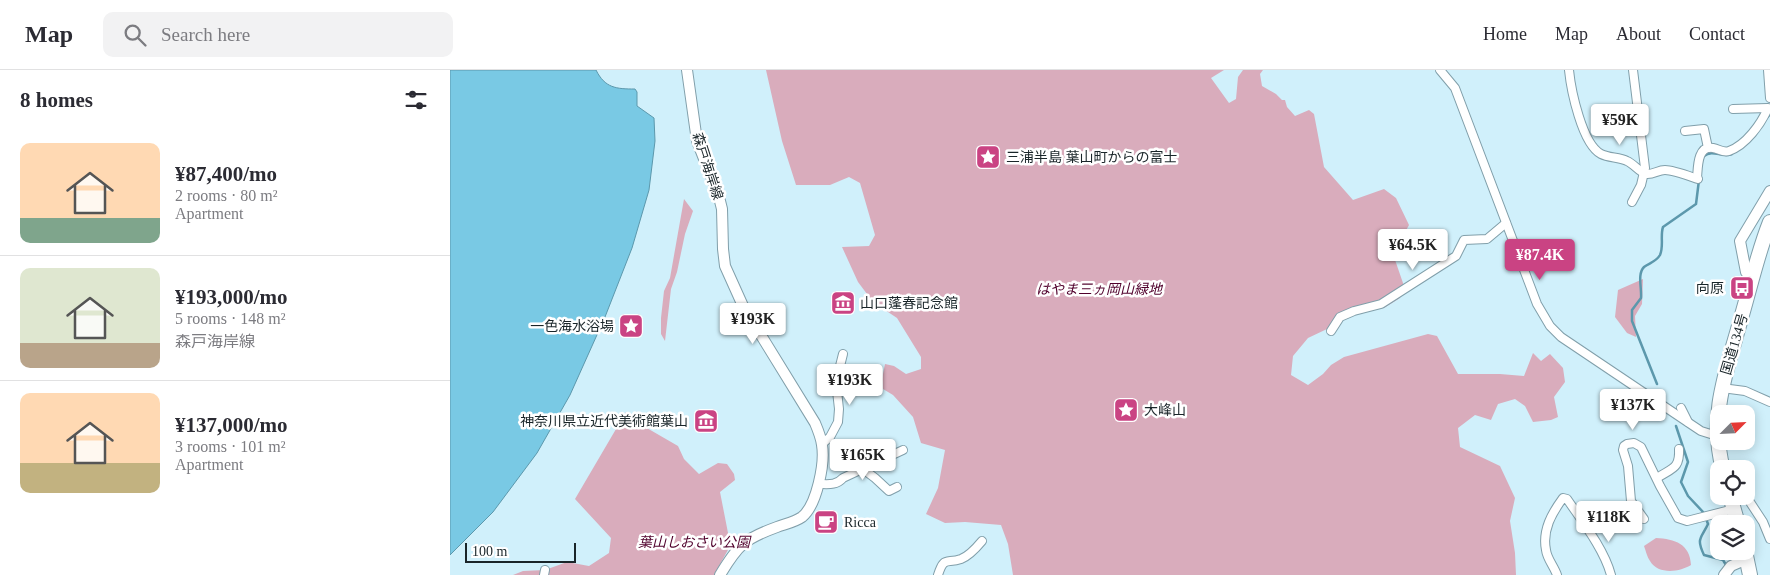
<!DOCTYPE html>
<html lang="en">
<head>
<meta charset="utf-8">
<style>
	:root { --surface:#fff; --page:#f2f2f3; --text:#2b2b33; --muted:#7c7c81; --line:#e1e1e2; --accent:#ca4383 }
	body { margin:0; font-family:"Times New Roman","Noto Sans JP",serif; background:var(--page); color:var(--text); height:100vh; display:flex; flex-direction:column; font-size:19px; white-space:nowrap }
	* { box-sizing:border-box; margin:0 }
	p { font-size:16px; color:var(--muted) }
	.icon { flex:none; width:28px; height:28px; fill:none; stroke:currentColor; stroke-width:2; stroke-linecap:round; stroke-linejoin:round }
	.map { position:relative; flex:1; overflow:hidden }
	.panel { display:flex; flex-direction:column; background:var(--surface); width:450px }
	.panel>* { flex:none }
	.needle { width:32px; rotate:66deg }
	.controls { position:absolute; left:1260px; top:335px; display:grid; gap:10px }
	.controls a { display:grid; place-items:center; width:45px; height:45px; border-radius:10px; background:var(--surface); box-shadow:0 2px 12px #0003; font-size:25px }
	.scale { position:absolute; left:15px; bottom:12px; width:111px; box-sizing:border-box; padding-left:5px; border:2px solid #192529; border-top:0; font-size:14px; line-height:18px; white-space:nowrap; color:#192529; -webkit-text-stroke:4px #fff; paint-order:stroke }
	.price { position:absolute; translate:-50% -42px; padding:0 11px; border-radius:5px; background:#fff; color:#222; font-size:16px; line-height:32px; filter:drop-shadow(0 1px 2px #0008) }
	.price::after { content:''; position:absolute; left:50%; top:30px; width:15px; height:11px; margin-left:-8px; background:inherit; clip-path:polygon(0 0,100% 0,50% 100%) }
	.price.selected { background:var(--accent); color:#fff }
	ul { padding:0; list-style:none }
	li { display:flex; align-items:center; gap:15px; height:125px; padding:0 20px }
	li+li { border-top:1px solid var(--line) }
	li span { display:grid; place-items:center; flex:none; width:140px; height:100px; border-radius:10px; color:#555 }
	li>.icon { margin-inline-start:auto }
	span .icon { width:60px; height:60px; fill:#fffc; stroke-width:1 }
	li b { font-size:21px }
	h2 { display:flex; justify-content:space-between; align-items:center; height:60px; padding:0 20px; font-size:21px }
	header { display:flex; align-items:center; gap:30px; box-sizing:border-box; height:70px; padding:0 25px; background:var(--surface); border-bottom:1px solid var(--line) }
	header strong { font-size:24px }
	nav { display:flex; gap:28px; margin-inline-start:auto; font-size:18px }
	.search { width:350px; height:45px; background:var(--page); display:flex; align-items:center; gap:12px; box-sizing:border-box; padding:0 18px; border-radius:10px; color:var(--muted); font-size:19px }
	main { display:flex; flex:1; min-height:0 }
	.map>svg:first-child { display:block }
</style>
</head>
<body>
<header>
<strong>Map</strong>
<div class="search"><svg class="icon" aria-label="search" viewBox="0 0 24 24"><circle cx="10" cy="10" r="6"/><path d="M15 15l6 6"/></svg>Search here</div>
<nav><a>Home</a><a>Map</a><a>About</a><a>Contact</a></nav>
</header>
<main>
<section class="panel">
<h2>8 homes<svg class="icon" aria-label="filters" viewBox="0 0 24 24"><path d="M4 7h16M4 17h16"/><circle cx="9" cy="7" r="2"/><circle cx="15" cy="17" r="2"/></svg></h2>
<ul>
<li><span style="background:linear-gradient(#ffd9b3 75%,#7fa58c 0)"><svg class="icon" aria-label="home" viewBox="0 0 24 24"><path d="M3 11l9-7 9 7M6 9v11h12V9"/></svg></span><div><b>¥87,400/mo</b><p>2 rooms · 80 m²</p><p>Apartment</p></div></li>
<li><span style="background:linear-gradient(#dfe7d0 75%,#b9a48a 0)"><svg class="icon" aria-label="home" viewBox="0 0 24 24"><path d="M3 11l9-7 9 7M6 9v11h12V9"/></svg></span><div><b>¥193,000/mo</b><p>5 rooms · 148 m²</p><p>森戸海岸線</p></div></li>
<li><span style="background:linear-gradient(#ffd9b3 70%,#c2b280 0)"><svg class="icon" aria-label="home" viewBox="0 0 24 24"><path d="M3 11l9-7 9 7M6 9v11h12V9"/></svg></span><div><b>¥137,000/mo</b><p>3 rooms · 101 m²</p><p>Apartment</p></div></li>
</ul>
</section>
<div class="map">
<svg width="1320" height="505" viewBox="0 0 1320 505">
	<rect width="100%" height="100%" fill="#d0f0fb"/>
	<g fill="#d9acbc">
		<polygon points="316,0 774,0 761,8 779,33 786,29 788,7 793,0 813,0 810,4 812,16 826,24 832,30 835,30 837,37 845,46 859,40 864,44 874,97 903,130 934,119 946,128 959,155 943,184 954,216 950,228 934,238 899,241 877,259 858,268 843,286 841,305 858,315 873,304 881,295 894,287 978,264 987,266 1008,304 1050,304 1074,306 1083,283 1091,291 1100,284 1113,298 1115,312 1104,327 1108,347 1101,350 1083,352 1075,336 1065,329 1048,334 1041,350 1025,345 1008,358 1010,377 1050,396 1065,428 1060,451 1065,483 1066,505 563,505 558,474 551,455 515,452 495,453 476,444 488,418 495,380 471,373 463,347 443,325 433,319 432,309 435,294 444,296 456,304 471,299 471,287 447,248 423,232 408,212 392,177 419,176 425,165 410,113 399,107 380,115 346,115 332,71"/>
		<polygon points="234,129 243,141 235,164 227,202 221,219 215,271 211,264 211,248 214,221 220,208"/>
		<polygon points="1193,209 1192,234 1185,246 1186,267 1177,263 1165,247 1168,220"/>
		<polygon points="176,342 183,350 228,376 234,389 249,404 268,393 277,394 284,404 285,410 270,422 279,468 276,469 279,478 264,505 63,505 73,501 95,500 117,492 139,496 159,483 161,468 125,429"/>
		<path d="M1206,468C1225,469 1240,474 1241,495C1230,502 1208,505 1200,491C1197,487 1196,481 1194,476Z"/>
	</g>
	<path fill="#79c9e4" stroke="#5c98ac" d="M0,0H146C155,18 166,19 185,19L187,22V36L204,48L205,71L199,120L182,178L155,247L120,325L87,383L43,442L0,485Z"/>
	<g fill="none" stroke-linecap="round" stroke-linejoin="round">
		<g stroke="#5c98ac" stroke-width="2.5">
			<polyline points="1315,50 1320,44"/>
			<path d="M1254,86C1263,79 1272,88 1282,84"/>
			<path d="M1207,314L1182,251V240L1191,228C1192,219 1187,204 1194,197C1199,193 1206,192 1210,185C1214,176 1210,166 1213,157L1246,134L1249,110"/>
			<path d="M1226,356L1238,392L1231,412L1238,426L1254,443L1258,454C1251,469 1246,468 1254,485L1273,490L1276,495"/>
		</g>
		<defs>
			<g id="street">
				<polyline points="990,0 1005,18 1087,234 1100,256 1111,267 1239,353 1251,361 1267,366"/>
				<path d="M1119,0C1121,20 1132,74 1151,84C1159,88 1169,87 1177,91C1184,94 1189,102 1196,104C1203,105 1208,100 1215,100C1223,100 1239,106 1248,109"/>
				<polyline points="1318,0 1320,28"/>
				<polyline points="1235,61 1254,59 1258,78"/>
				<path d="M1247,108C1248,98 1247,75 1263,78C1269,79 1273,83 1279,81C1296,75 1311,54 1318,38L1283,39"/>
				<polyline points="1182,132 1191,115 1195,98 1183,0"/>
				<polyline points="881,261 890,247 904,241 931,234 1006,186 1014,170 1037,169 1056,153"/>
				<polyline points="1272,318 1295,321 1320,332"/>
				<polyline points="1231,338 1238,352"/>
				<polyline points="372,374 380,367 388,352 389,339 386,312 393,284"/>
				<polyline points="413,399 425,408 439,421 447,417"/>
				<path d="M1207,408C1222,398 1230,399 1229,379"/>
				<path d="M368,414C377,414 386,416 393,408L453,380"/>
				<polyline points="1296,426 1313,452 1320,469"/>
				<polyline points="1194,449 1181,431 1178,396 1173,380 1174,376 1177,374 1184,373 1191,377 1210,416 1228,448 1237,451 1284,439"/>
				<polyline points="94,505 95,500"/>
				<path d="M488,505C494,486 496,494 511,489C519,486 527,477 532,471"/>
				<path d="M1107,505C1104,496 1097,489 1096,480C1092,460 1102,443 1113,428L1117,429C1132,451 1154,479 1161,505"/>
			</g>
			<g id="secondary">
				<path d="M237,0L247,71L269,127L272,139L273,179L275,196L293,236L365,353C368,360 371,367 372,375C375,393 367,435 352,447C345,452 335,454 327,457C294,469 288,475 270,505"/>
				<polyline points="1302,210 1296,202 1290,171 1320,121"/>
				<polyline points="1274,505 1281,496 1297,489"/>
			</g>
			<g id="highway">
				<path d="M1273,399C1258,344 1278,297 1292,245C1301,214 1308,182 1320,152"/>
				<polyline points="1280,426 1288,454"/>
				<polyline points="1295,481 1300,505"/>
			</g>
		</defs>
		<use href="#street" stroke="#819faa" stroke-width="10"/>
		<use href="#secondary" stroke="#819faa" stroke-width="12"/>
		<use href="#highway" stroke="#819faa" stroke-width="16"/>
		<use href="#street" stroke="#fff" stroke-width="8"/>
		<use href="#secondary" stroke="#fff" stroke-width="10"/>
		<use href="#highway" stroke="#fff" stroke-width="14"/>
	</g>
	<defs>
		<symbol id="sight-square" viewBox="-11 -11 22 22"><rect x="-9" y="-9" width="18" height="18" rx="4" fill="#ca4383" stroke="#fff"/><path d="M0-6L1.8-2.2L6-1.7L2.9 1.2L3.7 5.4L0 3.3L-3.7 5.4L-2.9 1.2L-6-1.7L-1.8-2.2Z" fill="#fff"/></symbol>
		<symbol id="bus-square" viewBox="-11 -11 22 22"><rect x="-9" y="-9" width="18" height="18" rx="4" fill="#ca4383" stroke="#fff"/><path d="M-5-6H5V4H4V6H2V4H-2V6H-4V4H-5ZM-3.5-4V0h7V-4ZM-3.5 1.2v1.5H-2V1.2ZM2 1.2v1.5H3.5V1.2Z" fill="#fff"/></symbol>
		<symbol id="museum-square" viewBox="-11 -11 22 22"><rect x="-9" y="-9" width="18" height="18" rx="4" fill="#ca4383" stroke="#fff"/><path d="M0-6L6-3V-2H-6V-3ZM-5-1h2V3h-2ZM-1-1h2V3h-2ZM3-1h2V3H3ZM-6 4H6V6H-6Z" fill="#fff"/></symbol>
		<symbol id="cafe-square" viewBox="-11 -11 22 22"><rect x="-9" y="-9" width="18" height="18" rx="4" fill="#ca4383" stroke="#fff"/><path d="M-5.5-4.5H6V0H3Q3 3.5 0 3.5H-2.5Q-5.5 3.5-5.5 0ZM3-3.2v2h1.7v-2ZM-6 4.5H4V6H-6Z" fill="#fff"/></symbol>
	</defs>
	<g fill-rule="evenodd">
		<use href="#sight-square" x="524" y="73" width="28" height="28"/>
		<use href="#bus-square" x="1278" y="204" width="28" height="28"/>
		<use href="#museum-square" x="379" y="219" width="28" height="28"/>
		<use href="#sight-square" x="167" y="242" width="28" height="28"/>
		<use href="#sight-square" x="662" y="326" width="28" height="28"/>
		<use href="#museum-square" x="242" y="337" width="28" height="28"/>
		<use href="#cafe-square" x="362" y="438" width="28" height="28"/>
	</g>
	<g text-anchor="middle" stroke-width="5" stroke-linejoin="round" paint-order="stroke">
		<g font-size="14" fill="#192529" stroke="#fff" text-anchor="start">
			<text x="556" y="92">三浦半島 葉山町からの富士</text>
			<text x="1274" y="223" text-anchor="end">向原</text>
			<text x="410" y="238">山口蓬春記念館</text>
			<text x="164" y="261" text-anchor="end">一色海水浴場</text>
			<text x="694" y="345">大峰山</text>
			<text x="238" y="356" text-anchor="end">神奈川県立近代美術館葉山</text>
			<text x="394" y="457">Ricca</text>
		</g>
		<g font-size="14" fill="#192529" stroke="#fff">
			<text transform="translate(258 96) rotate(72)" y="5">森戸海岸線</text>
			<text transform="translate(1284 274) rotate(-74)" y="5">国道134号</text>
		</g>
		<g font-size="14" font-style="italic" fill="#50002c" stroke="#fff">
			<text x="649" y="224">はやま三ヵ岡山緑地</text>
			<text x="244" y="477">葉山しおさい公園</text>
		</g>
	</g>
</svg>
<div class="controls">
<a><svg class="needle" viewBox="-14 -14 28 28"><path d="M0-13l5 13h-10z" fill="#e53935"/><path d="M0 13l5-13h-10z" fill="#7c7c81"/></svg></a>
<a><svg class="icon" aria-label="locate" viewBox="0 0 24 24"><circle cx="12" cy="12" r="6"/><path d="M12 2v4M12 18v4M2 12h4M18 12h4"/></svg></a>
<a><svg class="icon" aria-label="layers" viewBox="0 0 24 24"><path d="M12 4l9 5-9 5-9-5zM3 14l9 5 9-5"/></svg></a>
</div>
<div class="scale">100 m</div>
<b class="price" style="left:1170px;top:76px">¥59K</b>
<b class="price" style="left:963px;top:201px">¥64.5K</b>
<b class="price selected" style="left:1090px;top:211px">¥87.4K</b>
<b class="price" style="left:303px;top:275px">¥193K</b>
<b class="price" style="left:400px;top:336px">¥193K</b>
<b class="price" style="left:1183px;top:361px">¥137K</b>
<b class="price" style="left:413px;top:411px">¥165K</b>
<b class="price" style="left:1159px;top:473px">¥118K</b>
</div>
</main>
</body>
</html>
